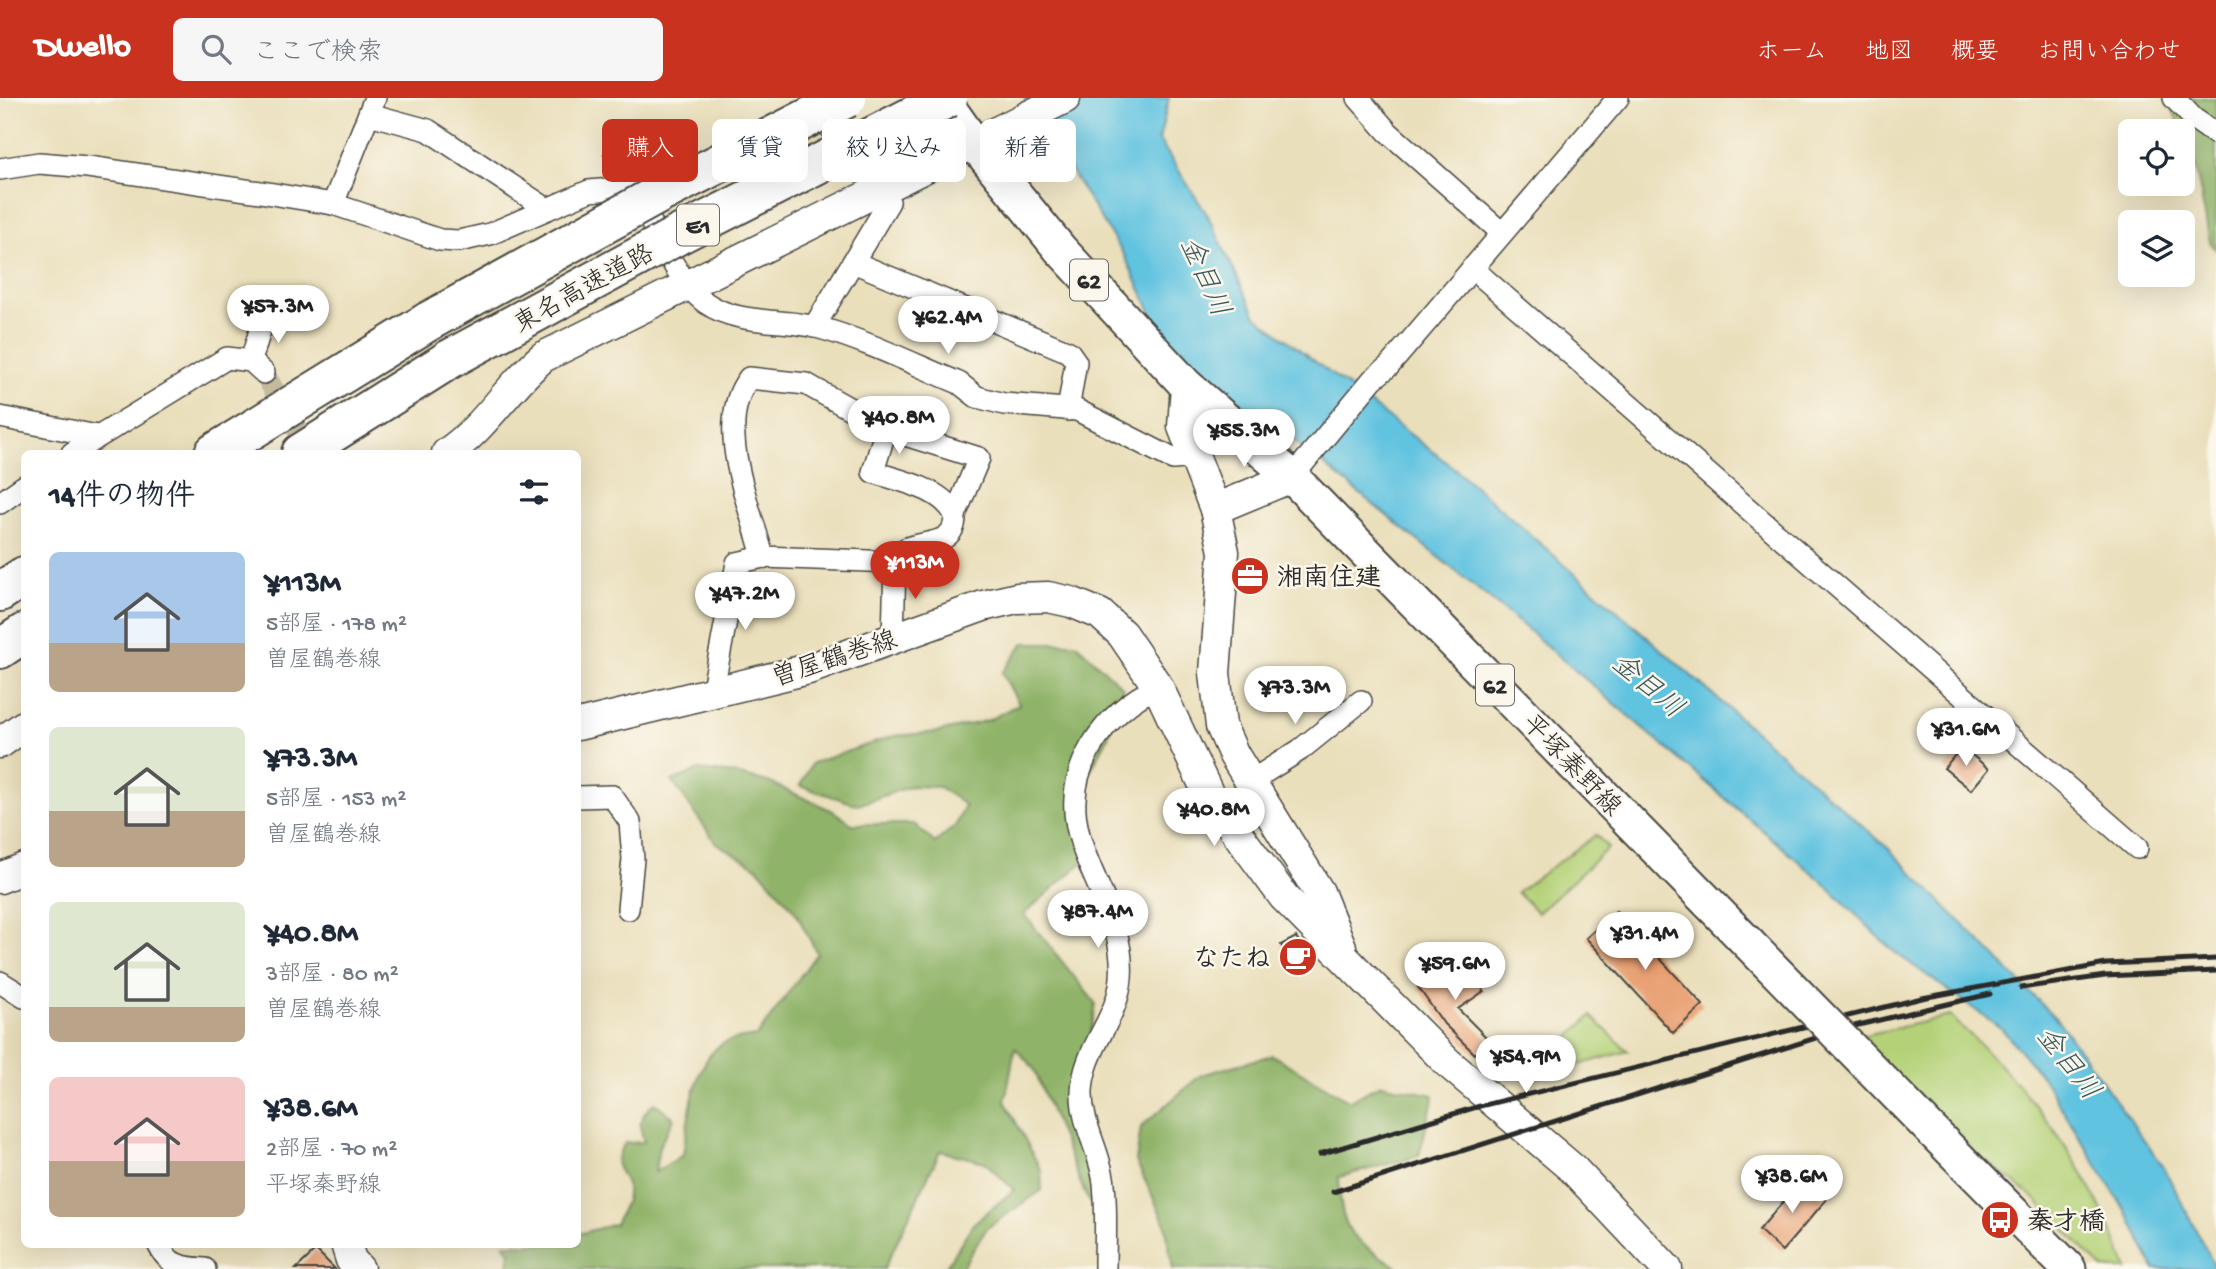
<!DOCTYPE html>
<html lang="ja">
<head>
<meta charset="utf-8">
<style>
	:root { --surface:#fff; --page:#f6f6f7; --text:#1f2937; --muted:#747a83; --accent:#c8321e }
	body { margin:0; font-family:"Gochi Hand","Klee One",sans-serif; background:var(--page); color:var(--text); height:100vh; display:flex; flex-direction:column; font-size:26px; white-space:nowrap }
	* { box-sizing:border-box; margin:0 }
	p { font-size:23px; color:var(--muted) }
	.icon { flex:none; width:38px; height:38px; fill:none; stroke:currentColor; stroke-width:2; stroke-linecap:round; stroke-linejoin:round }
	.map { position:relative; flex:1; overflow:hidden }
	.sheet { position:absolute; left:21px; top:352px; width:560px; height:798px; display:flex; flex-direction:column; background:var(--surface); border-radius:10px; box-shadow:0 7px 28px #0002 }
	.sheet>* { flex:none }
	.banner { position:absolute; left:602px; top:21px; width:665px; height:63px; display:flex; gap:14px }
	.fabs { position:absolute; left:2118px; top:21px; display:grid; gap:14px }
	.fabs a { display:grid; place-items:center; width:77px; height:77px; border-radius:10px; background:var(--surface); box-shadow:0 7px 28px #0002; font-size:35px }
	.price { position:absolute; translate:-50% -60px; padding:0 16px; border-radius:24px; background:#fff; color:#222; font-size:23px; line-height:46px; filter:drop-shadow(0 2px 4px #0008) }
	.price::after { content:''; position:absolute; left:50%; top:42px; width:21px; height:16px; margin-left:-10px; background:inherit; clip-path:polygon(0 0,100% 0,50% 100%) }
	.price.current { background:var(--accent); color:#fff }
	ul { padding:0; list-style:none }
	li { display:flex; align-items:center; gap:21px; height:175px; padding:0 28px }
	li span { display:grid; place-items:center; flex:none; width:196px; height:140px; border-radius:10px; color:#555 }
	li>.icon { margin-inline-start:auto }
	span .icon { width:84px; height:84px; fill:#fffc; stroke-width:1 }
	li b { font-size:30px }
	h2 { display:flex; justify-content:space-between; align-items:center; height:84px; padding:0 28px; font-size:30px }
	.chip { padding:0 24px; border-radius:10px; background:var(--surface); box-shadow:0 7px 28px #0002; font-size:24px; line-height:63px }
	.chip.current { background:var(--accent); color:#fff }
	header { display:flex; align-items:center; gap:42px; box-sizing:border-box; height:98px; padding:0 35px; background:var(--accent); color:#fff }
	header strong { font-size:33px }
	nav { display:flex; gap:38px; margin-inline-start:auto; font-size:24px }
	.search { width:490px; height:63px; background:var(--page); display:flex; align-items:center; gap:18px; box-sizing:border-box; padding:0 24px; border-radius:10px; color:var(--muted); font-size:26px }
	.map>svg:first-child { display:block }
</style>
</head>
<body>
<header>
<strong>Dwello</strong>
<div class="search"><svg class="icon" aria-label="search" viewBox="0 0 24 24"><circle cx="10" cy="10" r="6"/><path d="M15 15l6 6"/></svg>ここで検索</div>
<nav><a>ホーム</a><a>地図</a><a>概要</a><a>お問い合わせ</a></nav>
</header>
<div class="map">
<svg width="2216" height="1171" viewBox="0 0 2216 1171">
	<rect width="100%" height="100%" fill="#fbf7ec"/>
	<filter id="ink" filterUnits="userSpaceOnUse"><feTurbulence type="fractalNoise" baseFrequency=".0143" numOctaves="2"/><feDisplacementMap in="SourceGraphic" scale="14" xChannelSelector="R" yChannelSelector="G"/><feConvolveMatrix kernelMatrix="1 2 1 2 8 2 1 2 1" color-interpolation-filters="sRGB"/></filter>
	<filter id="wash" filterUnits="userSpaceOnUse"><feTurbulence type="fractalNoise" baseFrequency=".00686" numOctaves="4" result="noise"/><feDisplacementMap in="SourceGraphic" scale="28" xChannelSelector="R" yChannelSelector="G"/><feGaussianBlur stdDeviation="1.57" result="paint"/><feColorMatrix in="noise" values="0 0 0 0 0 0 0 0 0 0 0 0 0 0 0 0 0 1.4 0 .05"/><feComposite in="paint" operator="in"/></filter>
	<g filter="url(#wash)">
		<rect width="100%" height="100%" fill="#eadfbb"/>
		<g fill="#b4d177" stroke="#707e51" stroke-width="2">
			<polygon points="1596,737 1608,750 1538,815 1517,794"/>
			<polygon points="1591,918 1628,953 1537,979 1537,971"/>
			<path d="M1950,918C2032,993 2088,1065 2127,1171H2104L2100,1168L2031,1097L1978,1057L1856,939Z"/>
		</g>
		<g fill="#8fb368" stroke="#5d6f4a" stroke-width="2">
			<polygon points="2168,0 2216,0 2216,152 2210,144 2195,66"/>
			<path d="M1024,545H1076L1123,590L1107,641L1085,683L1098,751L1024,816L1096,906L1090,940L1072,973L1101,1087L1095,1111L1086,1098L1033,969L1015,950L1005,1003L1041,1072L1042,1092L987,1130L961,1171H944L973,1126L1014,1092L985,1064L940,1053L884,1171H508L510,1154L504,1146H578V1136L615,1126C620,1115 629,1102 627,1090C622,1067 607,1072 625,1045L644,1044C638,1026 639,1017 655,1005L674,1020L659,1049L655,1074L683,1057C688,1026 693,960 724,945C733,940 747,940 757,938L817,855L795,813L757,769L716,745L672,683L699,672L735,676L768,684L833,713L852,726H914L935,745L956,727L965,707L939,689L911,688L858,707L800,688L812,665L894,638L939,634L989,622L1019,606L1002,575Z"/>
			<path d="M1272,957L1350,1003L1381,986L1434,997L1419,1058L1339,1079C1341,1140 1352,1139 1400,1171H1173L1165,1125L1136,1063L1141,1029L1201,977Z"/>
		</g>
		<polygon fill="#61c3e0" stroke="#467786" stroke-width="2" points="1024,0 1169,0 1159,42 1208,118 1256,218 1454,370 1889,751 2059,924 2163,1068 2216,1171 2154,1171 2131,1122 2041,977 2002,931 1893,853 1824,785 1521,526 1281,332 1242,306 1161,234 1124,157"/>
		<g id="blocks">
			<g fill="#e89e70">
				<polygon points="627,25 643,37 620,68 604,56"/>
				<polygon points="1240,470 1261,471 1261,485 1254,485 1254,492 1239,491"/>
				<polygon points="1962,649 1989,671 1971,692 1944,670"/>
				<polygon points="1616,813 1703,907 1673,935 1586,840"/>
				<polygon points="1296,839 1314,867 1298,876 1281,847"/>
				<polygon points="1459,859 1484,893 1458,911 1489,942 1475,956 1444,926 1418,889"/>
				<polygon points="1802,1082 1826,1102 1782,1153 1759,1132"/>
				<polygon points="316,1152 335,1171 296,1171"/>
			</g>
		</g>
	</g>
	<g filter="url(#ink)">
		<use href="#blocks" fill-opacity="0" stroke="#484641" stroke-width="2"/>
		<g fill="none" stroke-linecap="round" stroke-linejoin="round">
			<polyline stroke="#c4bb9e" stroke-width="21" stroke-dasharray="21 10" stroke-linecap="butt" points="264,275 311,355"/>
			<defs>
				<g id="street">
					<polyline points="1358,0 1388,34 1502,135"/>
					<polyline points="2174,0 2194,21 2216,36"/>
					<polyline points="369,16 428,32 547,111"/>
					<path d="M0,71L39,65L88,69L267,95L333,106L440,142L459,143L490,136L589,93L633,89C652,123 675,183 706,205C739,228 783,220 820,230C867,243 913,266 959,285L977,299L1004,306L1077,312L1173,361L1195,359"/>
					<polyline points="333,106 375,0"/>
					<polyline points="853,164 1069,254 1076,264 1068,312"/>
					<polyline points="1472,170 2137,750"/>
					<polyline points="814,229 889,104 814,9"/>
					<polyline points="251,263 264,219"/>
					<polyline points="0,319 97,338"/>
					<path d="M886,331L873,374C900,383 942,390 955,417"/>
					<polyline points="72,355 227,260 251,263 264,275"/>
					<polyline points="1292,379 1373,281 1389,268 1618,0"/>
					<polyline points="0,405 24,388"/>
					<path d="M763,459C750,407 713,326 749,280L806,286L886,331L979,360L955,417C956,448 927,442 905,451L895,464L893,541"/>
					<polyline points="712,596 737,465 763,459 895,464"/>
					<polyline points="1251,683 1300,652 1361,603"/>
					<polyline points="578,699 612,698 630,724 633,761 628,811"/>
					<polyline points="0,884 24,899"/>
					<path d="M158,1146C168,1168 183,1170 205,1171"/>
					<path d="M1105,1171C1105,1143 1107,1114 1104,1086C1101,1054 1081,1027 1082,994C1083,951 1118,922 1121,880C1128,796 1038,737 1092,647C1107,622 1131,601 1158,589"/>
				</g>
				<g id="secondary">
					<polyline points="1186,287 1183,329 1215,411 1224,454 1215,575 1221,628 1234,657 1319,794 1341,849"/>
					<path d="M447,355C486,329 507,289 543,259L1065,0"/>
					<polyline points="1215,411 1292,379"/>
					<polyline points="578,627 809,571 983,508 1017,500 1048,499 1071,504 1100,516 1122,536 1158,589 1209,697 1284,799 1447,964 1573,1071 1667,1171"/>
					<polyline points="0,645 24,628"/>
					<polyline points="0,780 24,770"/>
					<polyline points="346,1146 351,1162 359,1171"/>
				</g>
				<g id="primary">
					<polyline points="942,0 973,44 1060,151 1186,287 1292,379 1748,845"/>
					<polyline points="1933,1034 2069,1171"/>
				</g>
				<g id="highway">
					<polyline points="214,355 429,223"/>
					<polyline points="301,355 450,261"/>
					<polyline points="0,494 24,478"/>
					<polyline points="0,551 24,535"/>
				</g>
			</defs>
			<use href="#street" stroke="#484641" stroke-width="24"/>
			<use href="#secondary" stroke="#484641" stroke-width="33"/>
			<use href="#primary" stroke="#484641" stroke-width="37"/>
			<use href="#highway" stroke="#484641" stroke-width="42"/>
			<use href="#street" stroke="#fff" stroke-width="21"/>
			<use href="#secondary" stroke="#fff" stroke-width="30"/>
			<use href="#primary" stroke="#fff" stroke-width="33"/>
			<use href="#highway" stroke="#fff" stroke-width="38"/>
			<g stroke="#2b2b2b" stroke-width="5">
				<polyline points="2021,890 2105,878 2216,873"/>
				<polyline points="1320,1056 1480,1008 1922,900 2106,866 2216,861"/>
				<polyline points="1333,1094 1850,929 1990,896"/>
			</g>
			<defs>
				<polyline id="primary-bridge" points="1748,845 1933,1034"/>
				<g id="highway-bridge">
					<polyline points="429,223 659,96 847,0"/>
					<polyline points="450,261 680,136 948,0"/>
				</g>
			</defs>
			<use href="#primary-bridge" stroke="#484641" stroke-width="37" stroke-linecap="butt"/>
			<use href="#highway-bridge" stroke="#484641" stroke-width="42" stroke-linecap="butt"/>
			<use href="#primary-bridge" stroke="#fff" stroke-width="33"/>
			<use href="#highway-bridge" stroke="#fff" stroke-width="38"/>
		</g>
	</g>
	<defs>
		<symbol id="office-disc" viewBox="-11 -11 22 22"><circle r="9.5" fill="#c8321e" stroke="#fbf7ec"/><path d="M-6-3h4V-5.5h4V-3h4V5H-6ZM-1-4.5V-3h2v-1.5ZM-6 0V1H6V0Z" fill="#fff"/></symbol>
		<symbol id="cafe-disc" viewBox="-11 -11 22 22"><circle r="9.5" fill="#c8321e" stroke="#fbf7ec"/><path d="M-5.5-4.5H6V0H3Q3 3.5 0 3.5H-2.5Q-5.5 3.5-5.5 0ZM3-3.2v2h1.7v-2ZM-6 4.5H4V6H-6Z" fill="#fff"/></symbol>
		<symbol id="bus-disc" viewBox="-11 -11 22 22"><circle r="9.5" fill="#c8321e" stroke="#fbf7ec"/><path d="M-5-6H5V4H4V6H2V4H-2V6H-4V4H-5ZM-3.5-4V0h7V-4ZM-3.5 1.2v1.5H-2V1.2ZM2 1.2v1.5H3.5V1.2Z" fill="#fff"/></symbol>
	</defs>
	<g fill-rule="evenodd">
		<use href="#office-disc" x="1228" y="456" width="44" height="44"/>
		<use href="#cafe-disc" x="1276" y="837" width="44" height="44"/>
		<use href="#bus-disc" x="1978" y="1100" width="44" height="44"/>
	</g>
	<g text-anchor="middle" stroke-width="5" stroke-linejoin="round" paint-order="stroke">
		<g fill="#fbf7ec" stroke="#696865" stroke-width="2">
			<rect x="677" y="106.5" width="42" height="41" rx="5"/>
			<rect x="1070" y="161.5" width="38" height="41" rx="5"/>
			<rect x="1476" y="566.5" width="38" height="41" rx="5"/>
		</g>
		<g font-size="24" font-weight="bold" fill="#2b2b2b">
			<text x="698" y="135">E1</text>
			<text x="1089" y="190">62</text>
			<text x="1495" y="595">62</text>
		</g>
		<g font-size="26" fill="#2b2b2b" stroke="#fbf7ec">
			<text transform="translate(583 189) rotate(-29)" y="9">東名高速道路</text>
			<text transform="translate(834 559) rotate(-18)" y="9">曽屋鶴巻線</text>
			<text transform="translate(1573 666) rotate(46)" y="9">平塚秦野線</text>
		</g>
		<g font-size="26" font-weight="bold" fill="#2b2b2b" stroke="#fbf7ec" text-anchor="start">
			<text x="1277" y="487">湘南住建</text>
			<text x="1271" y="868" text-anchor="end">なたね</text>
			<text x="2027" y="1131">秦才橋</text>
		</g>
		<g font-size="28" font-style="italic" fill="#3b5961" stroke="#fbf7ec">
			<text transform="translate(1207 178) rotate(66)" y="10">金目川</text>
			<text transform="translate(1649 586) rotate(40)" y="10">金目川</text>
			<text transform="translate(2070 964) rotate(52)" y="10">金目川</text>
		</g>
	</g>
</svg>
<div class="fabs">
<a><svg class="icon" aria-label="locate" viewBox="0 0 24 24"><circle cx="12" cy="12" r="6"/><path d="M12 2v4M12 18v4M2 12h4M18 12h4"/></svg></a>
<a><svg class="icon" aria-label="layers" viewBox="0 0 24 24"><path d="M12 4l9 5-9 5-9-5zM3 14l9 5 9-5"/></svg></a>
</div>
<b class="price" style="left:278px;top:247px">¥57.3M</b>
<b class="price" style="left:948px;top:258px">¥62.4M</b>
<b class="price" style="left:899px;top:358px">¥40.8M</b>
<b class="price" style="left:1244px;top:371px">¥55.3M</b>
<b class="price current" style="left:915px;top:503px">¥113M</b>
<b class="price" style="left:745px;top:534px">¥47.2M</b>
<b class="price" style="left:1295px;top:628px">¥73.3M</b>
<b class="price" style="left:1966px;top:670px">¥31.6M</b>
<b class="price" style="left:1214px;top:750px">¥40.8M</b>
<b class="price" style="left:1098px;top:852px">¥87.4M</b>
<b class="price" style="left:1645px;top:874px">¥31.4M</b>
<b class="price" style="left:1455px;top:904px">¥59.6M</b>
<b class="price" style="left:1526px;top:997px">¥54.9M</b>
<b class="price" style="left:1792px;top:1117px">¥38.6M</b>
<div class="banner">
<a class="chip current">購入</a>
<a class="chip">賃貸</a>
<a class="chip">絞り込み</a>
<a class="chip">新着</a>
</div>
<section class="sheet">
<h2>14件の物件<svg class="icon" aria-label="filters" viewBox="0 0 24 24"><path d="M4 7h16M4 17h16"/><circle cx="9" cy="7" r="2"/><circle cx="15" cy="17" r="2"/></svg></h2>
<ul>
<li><span style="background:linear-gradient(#a9c7e8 65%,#b9a48a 0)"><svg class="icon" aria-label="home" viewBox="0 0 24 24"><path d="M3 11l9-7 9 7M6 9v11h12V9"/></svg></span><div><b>¥113M</b><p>5部屋 · 178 m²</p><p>曽屋鶴巻線</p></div></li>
<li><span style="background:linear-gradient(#dfe7d0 60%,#b9a48a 0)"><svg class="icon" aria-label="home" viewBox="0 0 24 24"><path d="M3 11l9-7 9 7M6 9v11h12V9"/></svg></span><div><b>¥73.3M</b><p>5部屋 · 153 m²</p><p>曽屋鶴巻線</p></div></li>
<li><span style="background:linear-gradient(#dfe7d0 75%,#b9a48a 0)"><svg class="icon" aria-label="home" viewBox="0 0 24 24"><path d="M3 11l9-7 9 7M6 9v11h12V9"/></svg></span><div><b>¥40.8M</b><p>3部屋 · 80 m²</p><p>曽屋鶴巻線</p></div></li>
<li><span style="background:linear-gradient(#f6c9c9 60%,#b9a48a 0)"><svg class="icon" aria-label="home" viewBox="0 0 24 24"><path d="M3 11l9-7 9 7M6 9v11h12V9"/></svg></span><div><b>¥38.6M</b><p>2部屋 · 70 m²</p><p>平塚秦野線</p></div></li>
</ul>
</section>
</div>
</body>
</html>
